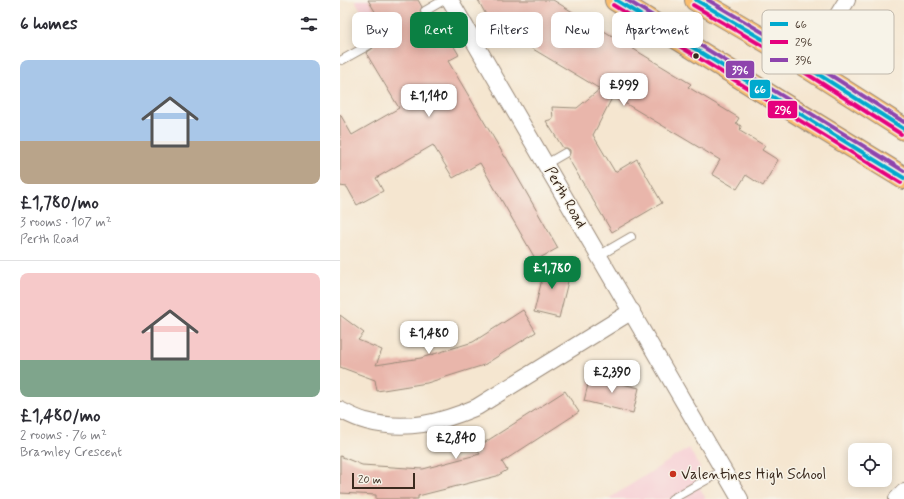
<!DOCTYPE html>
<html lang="en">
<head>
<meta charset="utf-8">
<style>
	:root { --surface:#fff; --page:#f7f7f7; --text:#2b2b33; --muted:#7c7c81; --line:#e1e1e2; --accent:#0b8043 }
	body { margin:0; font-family:Mynerve,sans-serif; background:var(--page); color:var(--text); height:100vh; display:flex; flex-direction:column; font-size:15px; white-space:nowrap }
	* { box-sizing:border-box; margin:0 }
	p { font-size:13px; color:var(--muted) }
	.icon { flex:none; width:22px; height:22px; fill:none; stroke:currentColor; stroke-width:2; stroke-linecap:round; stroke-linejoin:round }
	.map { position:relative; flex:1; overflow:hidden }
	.drawer { display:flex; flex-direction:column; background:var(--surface); width:340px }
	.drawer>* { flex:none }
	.top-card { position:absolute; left:12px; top:12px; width:380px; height:36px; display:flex; gap:8px }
	.fabs { position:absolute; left:508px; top:443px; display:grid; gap:8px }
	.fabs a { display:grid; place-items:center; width:44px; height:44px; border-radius:8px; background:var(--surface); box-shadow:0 2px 10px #0003; font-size:20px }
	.scale { position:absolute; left:12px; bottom:10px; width:63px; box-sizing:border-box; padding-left:4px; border:2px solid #3b2a1e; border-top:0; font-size:11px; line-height:14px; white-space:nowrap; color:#3b2a1e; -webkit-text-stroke:3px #f7f3e8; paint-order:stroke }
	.price { position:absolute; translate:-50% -34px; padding:0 9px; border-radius:8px; background:#fff; color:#222; font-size:13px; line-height:26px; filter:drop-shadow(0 1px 2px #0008) }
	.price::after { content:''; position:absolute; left:50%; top:24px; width:12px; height:9px; margin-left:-6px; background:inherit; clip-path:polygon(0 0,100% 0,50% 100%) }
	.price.selected { background:var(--accent); color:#fff }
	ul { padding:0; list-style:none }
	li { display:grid; align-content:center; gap:8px; height:212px; padding:0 20px }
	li+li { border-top:1px solid var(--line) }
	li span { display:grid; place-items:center; height:124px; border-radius:8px; color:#555 }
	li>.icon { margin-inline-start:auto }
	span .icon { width:72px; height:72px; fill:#fffc; stroke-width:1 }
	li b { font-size:17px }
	h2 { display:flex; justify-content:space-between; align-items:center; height:48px; padding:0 20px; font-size:17px }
	.pill { padding:0 14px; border-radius:8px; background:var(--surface); box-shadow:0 2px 10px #0003; font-size:14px; line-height:36px }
	.pill.selected { background:var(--accent); color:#fff }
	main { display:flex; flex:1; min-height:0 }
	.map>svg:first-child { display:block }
</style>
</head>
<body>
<main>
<section class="drawer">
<h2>6 homes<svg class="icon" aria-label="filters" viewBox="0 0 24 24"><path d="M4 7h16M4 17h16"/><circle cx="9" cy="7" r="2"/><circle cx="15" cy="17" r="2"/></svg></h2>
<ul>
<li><span style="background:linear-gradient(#a9c7e8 65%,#b9a48a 0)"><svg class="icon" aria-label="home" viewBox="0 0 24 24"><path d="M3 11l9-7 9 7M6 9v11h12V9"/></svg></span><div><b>£1,780/mo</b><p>3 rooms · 107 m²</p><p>Perth Road</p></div></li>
<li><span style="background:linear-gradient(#f6c9c9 70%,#7fa58c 0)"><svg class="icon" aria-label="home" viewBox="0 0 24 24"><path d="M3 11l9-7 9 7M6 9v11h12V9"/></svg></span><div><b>£1,480/mo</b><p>2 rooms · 76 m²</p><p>Bramley Crescent</p></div></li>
</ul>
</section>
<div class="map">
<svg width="564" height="499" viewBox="0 0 564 499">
	<rect width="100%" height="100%" fill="#f7f3e8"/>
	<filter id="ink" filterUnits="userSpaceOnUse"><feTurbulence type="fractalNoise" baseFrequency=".025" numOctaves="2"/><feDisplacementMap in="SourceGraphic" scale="8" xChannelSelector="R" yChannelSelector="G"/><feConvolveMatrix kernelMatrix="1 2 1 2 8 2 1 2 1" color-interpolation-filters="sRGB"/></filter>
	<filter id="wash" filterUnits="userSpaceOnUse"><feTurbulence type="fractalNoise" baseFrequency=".012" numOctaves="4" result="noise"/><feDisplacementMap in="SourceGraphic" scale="16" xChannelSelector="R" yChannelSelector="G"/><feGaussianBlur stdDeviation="0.9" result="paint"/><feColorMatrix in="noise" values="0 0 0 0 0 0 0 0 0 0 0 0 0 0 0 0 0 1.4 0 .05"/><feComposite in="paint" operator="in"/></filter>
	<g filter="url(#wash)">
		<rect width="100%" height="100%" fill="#f5e6d0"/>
		<g fill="#f7cfd5">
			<polygon points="15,0 64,0 27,21"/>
			<polygon points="349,448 360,468 355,479 366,499 268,499"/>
		</g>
		<g id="blocks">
			<g fill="#e9b6ab">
				<polygon points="28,0 78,0 82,7 80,11 82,16 88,17 94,13 119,55 108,61 165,157 166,157 218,248 196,260 140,163 113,178 93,145 36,178 43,191 17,205 7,187 0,186 0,114 12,135 59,108 26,53 33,48 34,45 31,40 26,40 23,34 42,23"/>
				<polygon points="138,0 213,0 351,84 348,87 399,118 396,123 401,126 400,131 425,146 422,150 438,160 423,186 406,175 397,189 372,174 380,160 273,96 253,135 275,172 297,159 322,203 272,232 228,158 230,153 230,150 227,148 223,148 206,121 213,119 212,107 237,108 260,89 151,24"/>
				<polygon points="206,263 231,269 219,318 194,312"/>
				<polygon points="183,310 196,332 144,365 87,383 37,391 35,380 0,367 0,315 24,333 18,340 42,350 36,365 81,358 133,342"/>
				<polygon points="250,376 299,388 293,413 244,401"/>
				<polygon points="225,391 239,412 162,462 167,470 157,476 78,496 78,499 36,499 36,495 0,493 0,456 22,465 83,469 140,454 136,448"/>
			</g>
		</g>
	</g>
	<g filter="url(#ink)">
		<use href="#blocks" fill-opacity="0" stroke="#988877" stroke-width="1"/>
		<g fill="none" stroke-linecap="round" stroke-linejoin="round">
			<defs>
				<g id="service">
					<polyline points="85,11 104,0"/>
					<polyline points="2,60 29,45"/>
					<polyline points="206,164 225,153"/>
					<polyline points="260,255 291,237"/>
					<polyline points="332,499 384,470"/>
				</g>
				<g id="minor">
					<polyline points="110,0 400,499"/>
					<polyline points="466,67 507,0"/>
					<path d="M0,410C8,414 17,419 26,421C66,432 99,423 137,407L292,311"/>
					<polyline points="557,499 564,492"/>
				</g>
				<g id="trunk">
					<polyline points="276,0 446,106 564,178"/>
					<polyline points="356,0 431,44 564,129"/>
				</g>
			</defs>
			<use href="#service" stroke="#988877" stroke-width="10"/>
			<use href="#minor" stroke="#988877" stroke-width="18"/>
			<use href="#trunk" stroke="#988877" stroke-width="24"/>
			<use href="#service" stroke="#fff" stroke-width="8"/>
			<use href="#minor" stroke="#fff" stroke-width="16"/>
			<use href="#trunk" stroke="#fbbe6e" stroke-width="22"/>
			<defs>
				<g id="bus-1">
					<polyline points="276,0 564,178"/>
					<polyline points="356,0 431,44 564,129"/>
				</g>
				<g id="bus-2">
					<polyline points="273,5 561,183"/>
					<polyline points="353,5 428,49 561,134"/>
				</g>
				<g id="bus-3">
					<polyline points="287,0 564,171"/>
					<polyline points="368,0 434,39 564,122"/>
				</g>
			</defs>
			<use href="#bus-1" stroke="#f7f3e8" stroke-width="7"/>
			<use href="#bus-2" stroke="#f7f3e8" stroke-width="7"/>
			<use href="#bus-3" stroke="#f7f3e8" stroke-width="7"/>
			<use href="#bus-1" stroke="#00a9ce" stroke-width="4"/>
			<use href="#bus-2" stroke="#e5007d" stroke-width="4"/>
			<use href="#bus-3" stroke="#8e44ad" stroke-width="4"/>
		</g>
	</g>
	<circle fill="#3b2a1e" stroke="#f7f3e8" stroke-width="1.5" cx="356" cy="56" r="3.5"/>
	<circle fill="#c8321e" stroke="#f7f3e8" stroke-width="1.5" cx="333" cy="474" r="4"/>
	<g text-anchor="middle" stroke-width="3" stroke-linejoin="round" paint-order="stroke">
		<g font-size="15" fill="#3b2a1e" stroke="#f7f3e8">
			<text transform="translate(226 197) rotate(60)" y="5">Perth Road</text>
		</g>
		<g font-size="15" fill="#3b2a1e" stroke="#f7f3e8" text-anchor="start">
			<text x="341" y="479">Valentines High School</text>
		</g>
	</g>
	<rect x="422" y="10" width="132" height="64" rx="6" fill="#f7f3e8" stroke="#bfb7ab" stroke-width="1"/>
	<rect x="430" y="22" width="18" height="4" fill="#00a9ce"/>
	<rect x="430" y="40" width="18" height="4" fill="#e5007d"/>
	<rect x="430" y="58" width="18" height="4" fill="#8e44ad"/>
	<g font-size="11" fill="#3b2a1e">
		<text x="455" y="28">66</text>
		<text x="455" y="46">296</text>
		<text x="455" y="64">396</text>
	</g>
	<g stroke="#f7f3e8" stroke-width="1.5">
		<rect x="385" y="60" width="30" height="19" rx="4" fill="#8e44ad"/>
		<rect x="409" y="79" width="22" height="20" rx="4" fill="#00a9ce"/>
		<rect x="427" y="100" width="31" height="19" rx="4" fill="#e5007d"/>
	</g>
	<g font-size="11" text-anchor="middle" font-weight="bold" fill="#fff">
		<text x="400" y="74">396</text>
		<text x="420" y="93">66</text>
		<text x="443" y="114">296</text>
	</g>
</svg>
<div class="fabs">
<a><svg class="icon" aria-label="locate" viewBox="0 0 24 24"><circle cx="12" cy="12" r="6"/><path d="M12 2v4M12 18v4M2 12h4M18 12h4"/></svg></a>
</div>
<div class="scale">20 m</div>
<b class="price" style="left:284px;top:107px">£999</b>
<b class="price" style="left:89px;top:118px">£1,140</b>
<b class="price selected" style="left:212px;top:290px">£1,780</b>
<b class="price" style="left:89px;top:355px">£1,480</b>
<b class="price" style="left:272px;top:394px">£2,390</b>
<b class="price" style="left:116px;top:460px">£2,840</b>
<div class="top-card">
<a class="pill">Buy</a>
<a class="pill selected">Rent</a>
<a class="pill">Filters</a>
<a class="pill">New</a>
<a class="pill">Apartment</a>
</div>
</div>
</main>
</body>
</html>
